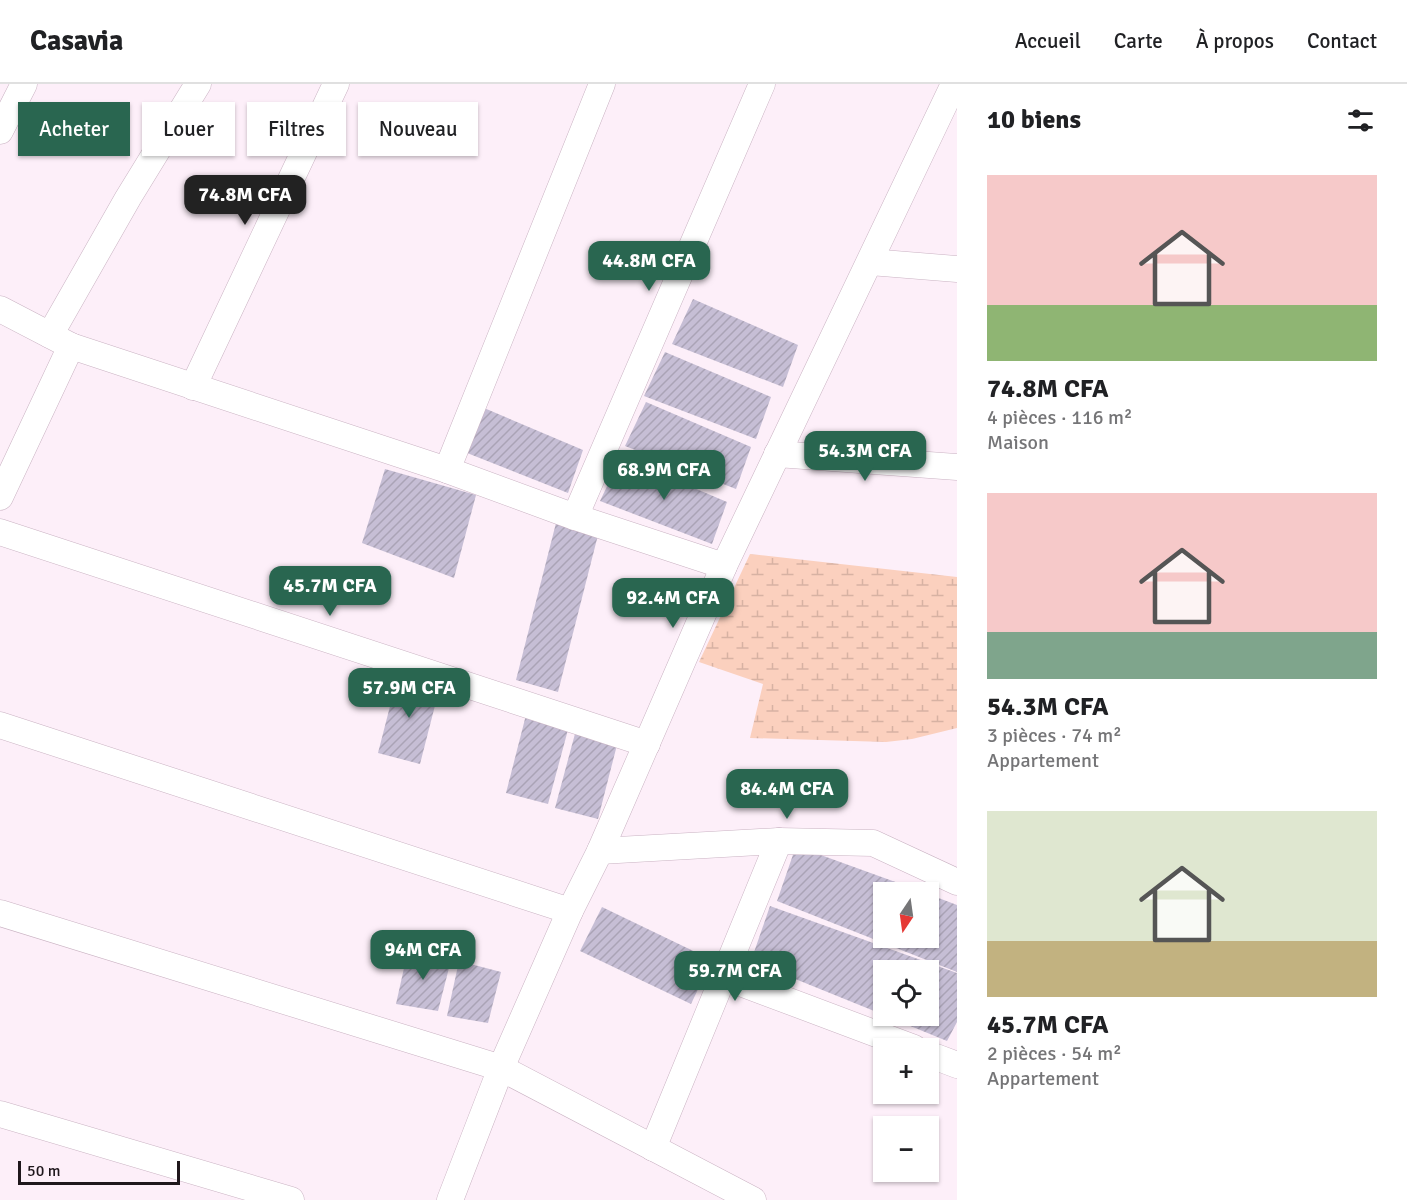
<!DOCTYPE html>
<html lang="fr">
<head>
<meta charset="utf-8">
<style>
	:root { --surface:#fff; --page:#f2f2f2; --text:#202124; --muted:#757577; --line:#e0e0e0; --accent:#296650 }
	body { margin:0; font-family:Signika,sans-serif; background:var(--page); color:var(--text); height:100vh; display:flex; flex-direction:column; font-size:22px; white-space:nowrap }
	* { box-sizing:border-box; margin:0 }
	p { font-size:20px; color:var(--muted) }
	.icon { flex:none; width:33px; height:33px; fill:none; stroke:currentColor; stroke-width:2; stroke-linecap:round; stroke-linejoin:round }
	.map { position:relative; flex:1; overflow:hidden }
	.panel { display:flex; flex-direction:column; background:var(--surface); width:450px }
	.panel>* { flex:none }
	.guide { position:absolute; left:18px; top:18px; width:570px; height:54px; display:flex; gap:12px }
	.needle { width:39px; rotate:193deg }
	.buttons { position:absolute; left:873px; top:798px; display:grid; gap:12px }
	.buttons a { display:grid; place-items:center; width:66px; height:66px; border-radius:0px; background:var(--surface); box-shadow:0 2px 4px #0004; font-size:30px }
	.scale { position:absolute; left:18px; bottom:15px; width:162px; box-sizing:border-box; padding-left:6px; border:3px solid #1f171c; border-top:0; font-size:16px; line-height:21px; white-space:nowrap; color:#1f171c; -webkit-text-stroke:4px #fdeff9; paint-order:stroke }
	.price { position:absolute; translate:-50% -51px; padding:0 14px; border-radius:12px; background:var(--accent); color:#fff; font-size:20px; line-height:39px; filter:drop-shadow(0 2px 3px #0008) }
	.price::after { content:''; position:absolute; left:50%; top:36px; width:18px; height:14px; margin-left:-9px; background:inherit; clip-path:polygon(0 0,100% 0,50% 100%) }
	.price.active { background:#222; color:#fff }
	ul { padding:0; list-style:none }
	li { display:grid; align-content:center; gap:12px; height:318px; padding:0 30px }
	li span { display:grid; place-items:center; height:186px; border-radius:0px; color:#555 }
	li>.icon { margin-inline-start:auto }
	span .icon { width:108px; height:108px; fill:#fffc; stroke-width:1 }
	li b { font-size:26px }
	h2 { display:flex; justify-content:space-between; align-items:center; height:72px; padding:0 30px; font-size:26px }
	.tag { padding:0 21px; border-radius:0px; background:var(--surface); box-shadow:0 2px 4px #0004; font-size:21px; line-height:54px }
	.tag.active { background:var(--accent); color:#fff }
	header { display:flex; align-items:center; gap:36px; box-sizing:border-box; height:84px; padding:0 30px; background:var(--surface); border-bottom:2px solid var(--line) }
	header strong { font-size:28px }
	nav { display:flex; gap:33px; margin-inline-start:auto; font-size:21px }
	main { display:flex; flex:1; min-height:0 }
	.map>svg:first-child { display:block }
</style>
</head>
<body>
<header>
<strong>Casavia</strong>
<nav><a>Accueil</a><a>Carte</a><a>À propos</a><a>Contact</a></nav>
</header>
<main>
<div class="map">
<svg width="957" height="1116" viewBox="0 0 957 1116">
	<defs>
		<pattern id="wetland-marsh" width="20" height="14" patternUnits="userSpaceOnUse" patternTransform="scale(1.5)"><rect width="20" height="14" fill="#fbd0be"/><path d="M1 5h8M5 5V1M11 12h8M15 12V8" fill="none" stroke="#d7b2a3"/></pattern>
		<pattern id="building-hatch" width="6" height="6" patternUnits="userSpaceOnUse" patternTransform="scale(1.5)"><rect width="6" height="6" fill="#c6bed5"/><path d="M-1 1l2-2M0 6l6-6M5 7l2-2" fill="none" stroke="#aaa3b6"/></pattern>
	</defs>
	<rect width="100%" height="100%" fill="#fdeff9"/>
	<polygon fill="url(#wetland-marsh)" points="750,470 957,493 957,644 912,655 886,658 750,654 763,600 699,578"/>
	<g fill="url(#building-hatch)">
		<polygon points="693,215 798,261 783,303 672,260"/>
		<polygon points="665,268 771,313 756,355 644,312"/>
		<polygon points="646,318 751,363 736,405 625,362"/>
		<polygon points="477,321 583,366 568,409 457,365"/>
		<polygon points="621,373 727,418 712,460 600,417"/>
		<polygon points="385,385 476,411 454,494 362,459"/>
		<polygon points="556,439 598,451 558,608 516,596"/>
		<polygon points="398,591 440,602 420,680 378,669"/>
		<polygon points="526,631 569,642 548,720 506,709"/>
		<polygon points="576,646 618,657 598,735 555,724"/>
		<polygon points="796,762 923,808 884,808 884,854 928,854 928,810 957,821 957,888 777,817"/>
		<polygon points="770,822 957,889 957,938 947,957 886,932 928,932 928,886 884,886 884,931 751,877"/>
		<polygon points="602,823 712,876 691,920 580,867"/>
		<polygon points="408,866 451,876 438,927 396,920"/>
		<polygon points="459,877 501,888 488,939 447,932"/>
	</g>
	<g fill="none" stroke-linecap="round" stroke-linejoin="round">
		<defs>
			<g id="minor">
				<polyline points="0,47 24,0"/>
				<polyline points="870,178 957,185"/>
				<polyline points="0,225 71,262 447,386 575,433 724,482"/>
				<polyline points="50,251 128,114 198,0"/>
				<polyline points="193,303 336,0"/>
				<polyline points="777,370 957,383"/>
				<polyline points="447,386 602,0"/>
				<polyline points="0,413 71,262"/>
				<polyline points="575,433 762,0"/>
				<polyline points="0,448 647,660"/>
				<polyline points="0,641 570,827"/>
				<polyline points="600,767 779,757 873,759 957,798"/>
				<polyline points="0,829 501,984 753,1116"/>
				<polyline points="722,892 914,964"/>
				<polyline points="928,970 957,981"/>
				<polyline points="0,1030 291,1116"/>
				<polyline points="653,1064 779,757"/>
				<polyline points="450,1116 501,984 570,827 600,767 724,482 954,0"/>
			</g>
		</defs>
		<use href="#minor" stroke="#cab3c3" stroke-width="27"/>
		<use href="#minor" stroke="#fff" stroke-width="26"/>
	</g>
</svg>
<div class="buttons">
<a><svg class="needle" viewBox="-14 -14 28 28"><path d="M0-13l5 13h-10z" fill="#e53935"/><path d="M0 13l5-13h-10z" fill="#757577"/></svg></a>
<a><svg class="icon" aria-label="locate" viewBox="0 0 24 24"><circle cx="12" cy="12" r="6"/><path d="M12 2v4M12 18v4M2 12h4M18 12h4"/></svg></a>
<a>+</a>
<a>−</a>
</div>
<div class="scale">50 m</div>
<b class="price active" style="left:245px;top:142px">74.8M CFA</b>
<b class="price" style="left:649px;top:208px">44.8M CFA</b>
<b class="price" style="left:865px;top:398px">54.3M CFA</b>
<b class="price" style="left:664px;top:417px">68.9M CFA</b>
<b class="price" style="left:330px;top:533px">45.7M CFA</b>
<b class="price" style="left:673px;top:545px">92.4M CFA</b>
<b class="price" style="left:409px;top:635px">57.9M CFA</b>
<b class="price" style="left:787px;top:736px">84.4M CFA</b>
<b class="price" style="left:423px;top:897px">94M CFA</b>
<b class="price" style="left:735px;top:918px">59.7M CFA</b>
<div class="guide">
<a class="tag active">Acheter</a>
<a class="tag">Louer</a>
<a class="tag">Filtres</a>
<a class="tag">Nouveau</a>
</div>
</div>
<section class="panel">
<h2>10 biens<svg class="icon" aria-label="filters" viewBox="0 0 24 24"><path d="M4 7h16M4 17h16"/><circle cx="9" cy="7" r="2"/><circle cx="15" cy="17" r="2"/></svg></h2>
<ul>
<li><span style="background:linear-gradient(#f6c9c9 70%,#8fb573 0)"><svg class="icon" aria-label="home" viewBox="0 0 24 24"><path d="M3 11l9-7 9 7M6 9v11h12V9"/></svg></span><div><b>74.8M CFA</b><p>4 pièces · 116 m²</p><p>Maison</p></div></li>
<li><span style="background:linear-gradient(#f6c9c9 75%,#7fa58c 0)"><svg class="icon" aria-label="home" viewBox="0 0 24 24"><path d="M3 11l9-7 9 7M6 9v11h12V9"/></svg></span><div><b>54.3M CFA</b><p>3 pièces · 74 m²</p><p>Appartement</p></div></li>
<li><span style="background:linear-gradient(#dfe7d0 70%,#c2b280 0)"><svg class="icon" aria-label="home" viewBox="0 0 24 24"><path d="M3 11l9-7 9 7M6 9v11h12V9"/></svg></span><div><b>45.7M CFA</b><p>2 pièces · 54 m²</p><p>Appartement</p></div></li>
</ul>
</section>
</main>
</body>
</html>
